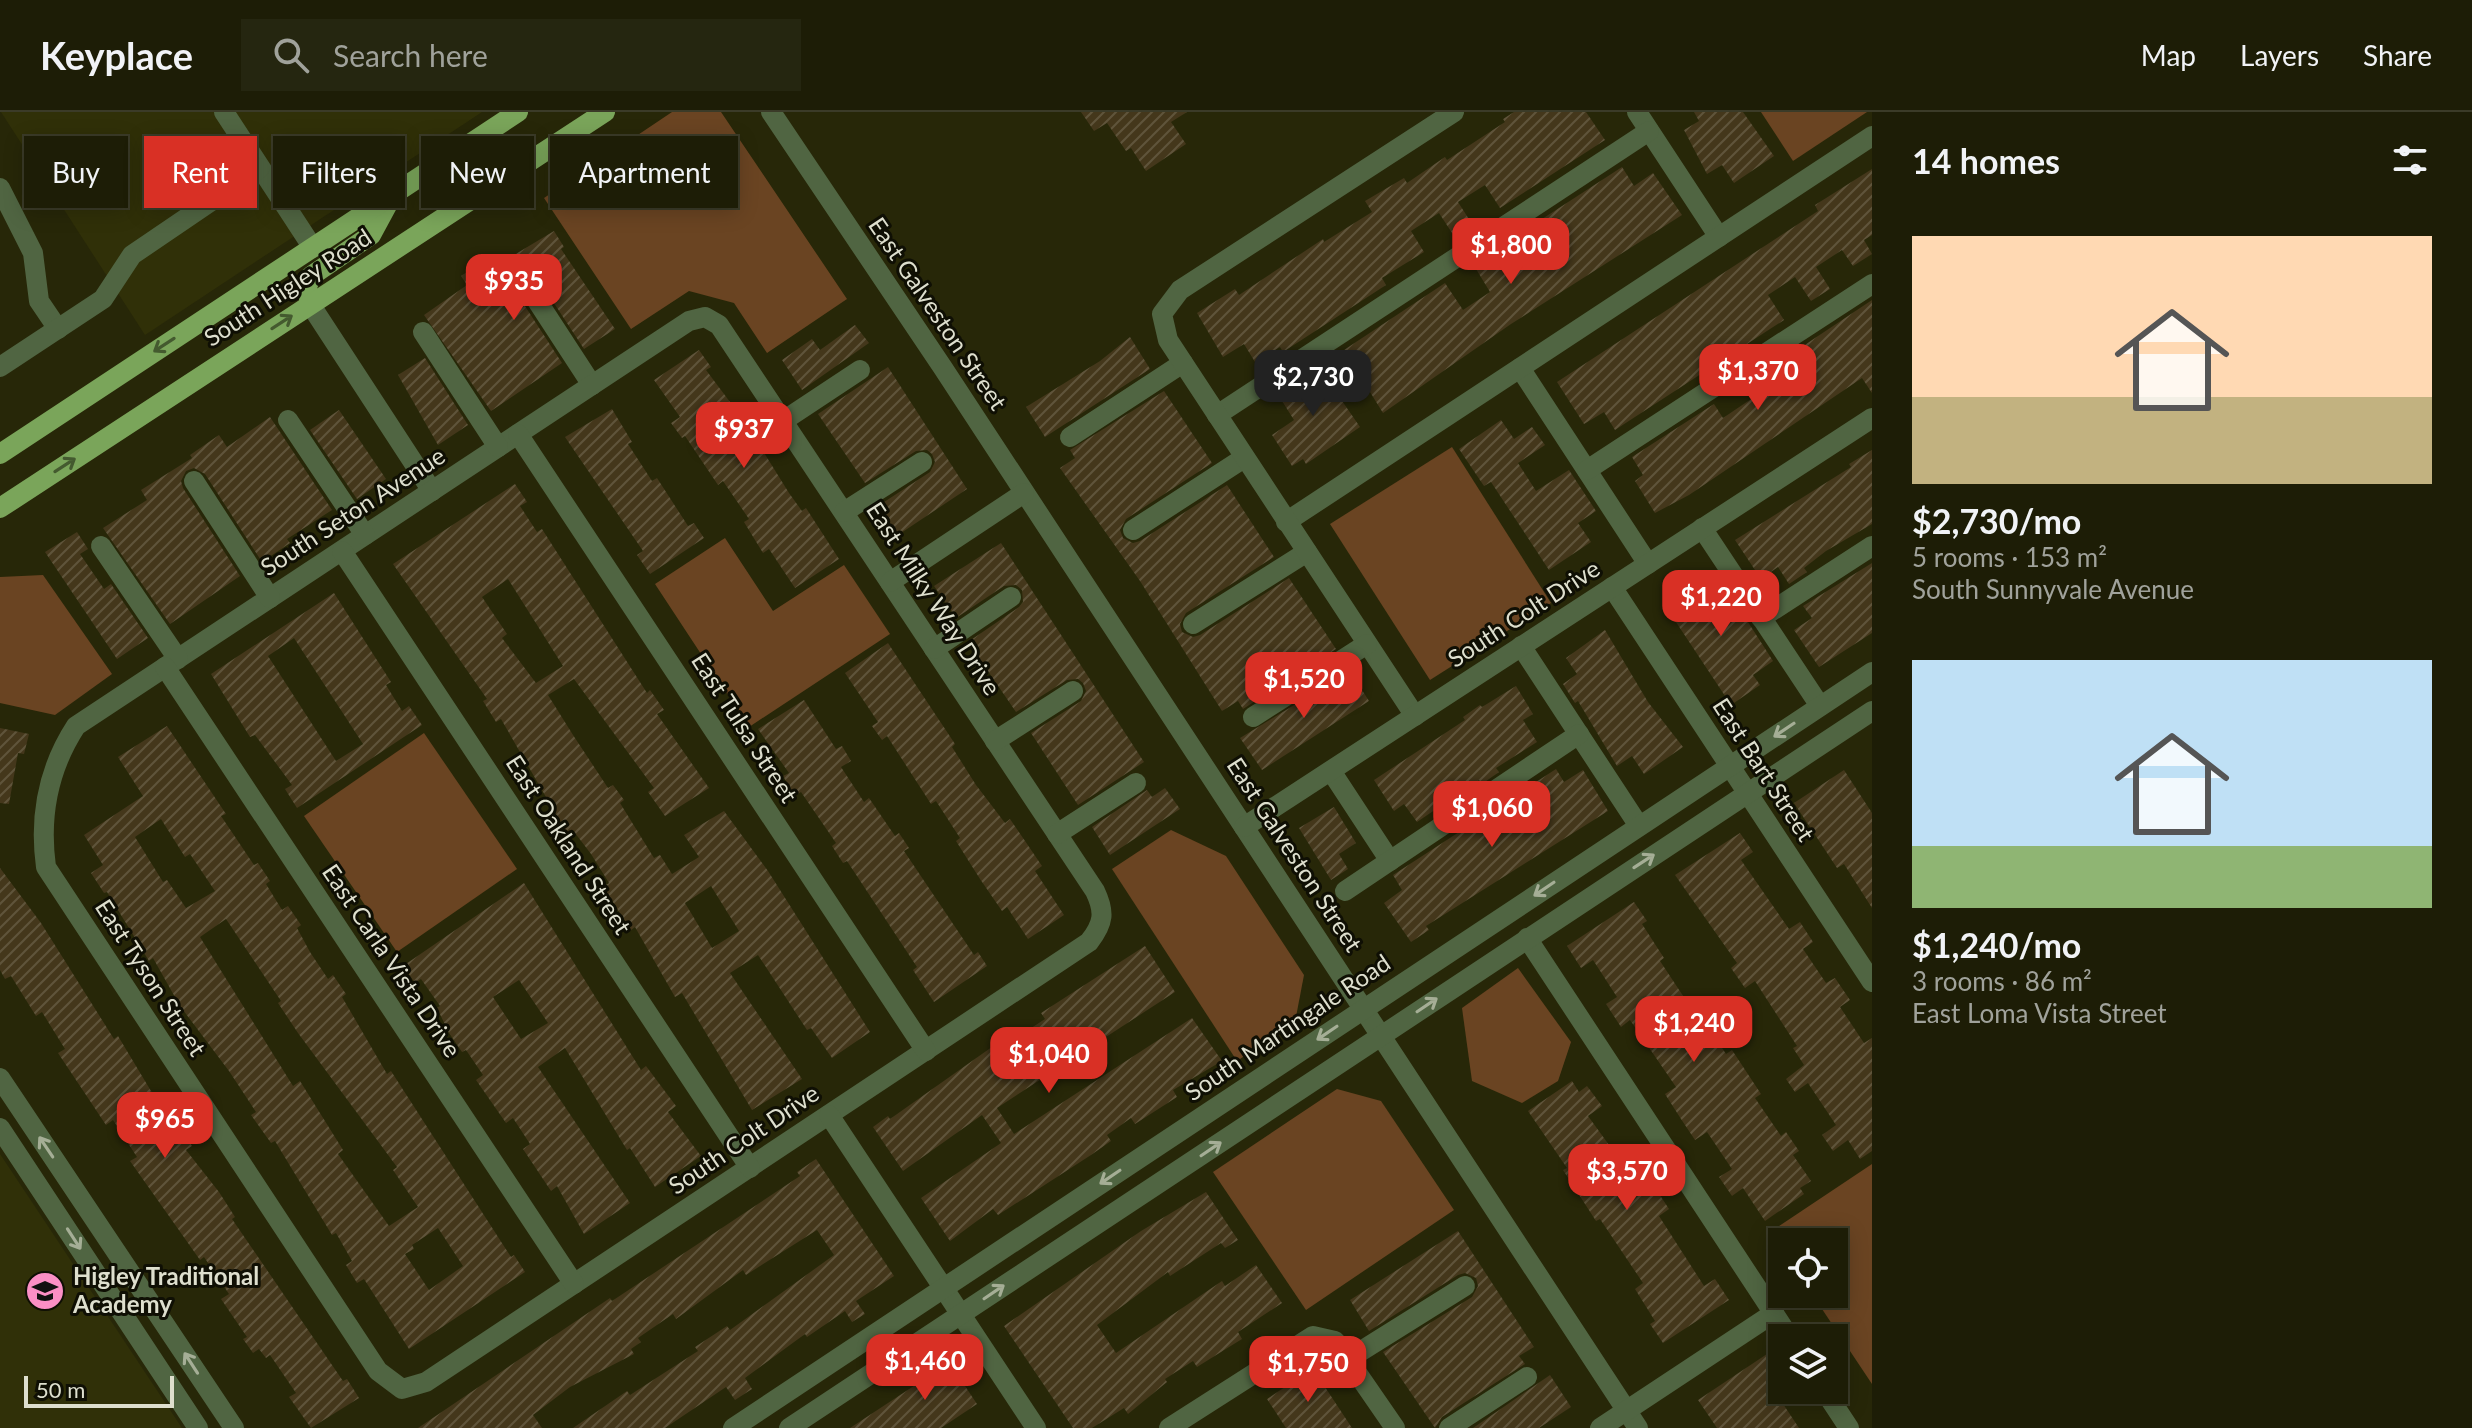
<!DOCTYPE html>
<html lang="en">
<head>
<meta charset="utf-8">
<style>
	:root { --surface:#1d1d06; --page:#252610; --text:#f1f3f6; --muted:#a0a29b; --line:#3b3b28; --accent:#d93025 }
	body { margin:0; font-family:Lato,sans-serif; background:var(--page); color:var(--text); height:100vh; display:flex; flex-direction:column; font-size:30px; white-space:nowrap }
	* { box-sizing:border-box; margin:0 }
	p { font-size:26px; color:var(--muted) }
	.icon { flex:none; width:44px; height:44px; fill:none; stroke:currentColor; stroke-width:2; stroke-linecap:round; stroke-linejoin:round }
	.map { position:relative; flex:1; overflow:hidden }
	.drawer { display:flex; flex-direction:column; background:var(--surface); width:600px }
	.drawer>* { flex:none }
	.top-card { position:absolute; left:24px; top:24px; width:760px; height:72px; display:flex; gap:16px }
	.tools { position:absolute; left:1768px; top:1116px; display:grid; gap:16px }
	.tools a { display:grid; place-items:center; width:80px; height:80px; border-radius:0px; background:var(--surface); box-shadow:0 4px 20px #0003,0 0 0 2px var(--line); font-size:40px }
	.scale { position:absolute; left:24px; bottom:20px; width:150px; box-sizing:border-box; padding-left:8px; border:4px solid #dedfce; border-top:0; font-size:22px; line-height:28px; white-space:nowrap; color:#dedfce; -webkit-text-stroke:6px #0f0f04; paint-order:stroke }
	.price { position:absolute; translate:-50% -68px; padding:0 18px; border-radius:16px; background:var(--accent); color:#fff; font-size:26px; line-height:52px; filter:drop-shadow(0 2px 4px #0008) }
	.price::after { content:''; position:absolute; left:50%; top:48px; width:24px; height:18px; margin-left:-12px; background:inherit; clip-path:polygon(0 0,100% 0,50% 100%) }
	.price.on { background:#222; color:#fff }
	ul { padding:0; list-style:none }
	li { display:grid; align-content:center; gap:16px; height:424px; padding:0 40px }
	li span { display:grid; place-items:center; height:248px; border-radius:0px; color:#555 }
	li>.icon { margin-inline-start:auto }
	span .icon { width:144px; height:144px; fill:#fffc; stroke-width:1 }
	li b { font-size:34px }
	h2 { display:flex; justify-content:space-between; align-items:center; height:96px; padding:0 40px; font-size:34px }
	.pill { padding:0 28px; border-radius:0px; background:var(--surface); box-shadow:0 4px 20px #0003,0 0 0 2px var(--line); font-size:28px; line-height:72px }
	.pill.on { background:var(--accent); color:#fff }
	header { display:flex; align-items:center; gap:48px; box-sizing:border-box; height:112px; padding:0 40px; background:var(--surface); border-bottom:2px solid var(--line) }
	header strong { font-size:38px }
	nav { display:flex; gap:44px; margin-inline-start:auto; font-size:28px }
	.search { width:560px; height:72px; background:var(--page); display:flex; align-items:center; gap:20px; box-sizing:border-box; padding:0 28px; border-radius:0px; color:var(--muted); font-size:30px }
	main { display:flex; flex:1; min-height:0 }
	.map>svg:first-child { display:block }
</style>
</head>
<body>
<header>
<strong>Keyplace</strong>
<div class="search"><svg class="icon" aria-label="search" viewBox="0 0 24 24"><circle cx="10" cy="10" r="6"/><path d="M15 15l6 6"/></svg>Search here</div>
<nav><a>Map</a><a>Layers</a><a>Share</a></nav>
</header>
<main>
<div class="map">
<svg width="1872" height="1316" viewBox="0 0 1872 1316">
	<defs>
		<pattern id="building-hatch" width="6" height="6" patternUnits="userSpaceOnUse" patternTransform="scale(2)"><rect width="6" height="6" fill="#44371b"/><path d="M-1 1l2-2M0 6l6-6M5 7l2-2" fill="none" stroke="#5f543b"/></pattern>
	</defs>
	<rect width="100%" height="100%" fill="#272708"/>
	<g fill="#303008">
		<polygon points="1,0 482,0 145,223"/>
		<polygon points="0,1042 182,1316 0,1316"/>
	</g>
	<g fill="#6a4422">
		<polygon points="672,0 721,0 847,187 767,241 734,191 689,179 631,217 544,86"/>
		<polygon points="1761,0 1867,0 1793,49"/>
		<polygon points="1452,335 1551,491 1430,568 1330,412"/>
		<polygon points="725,426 773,499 844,453 890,522 749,615 655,472"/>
		<polygon points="43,463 112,562 55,603 0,591 0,465"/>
		<polygon points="424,621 517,757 397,840 304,704"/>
		<polygon points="1171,718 1226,744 1304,863 1295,910 1237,949 1112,757"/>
		<polygon points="1518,856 1571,930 1558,969 1522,991 1472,969 1462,896"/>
		<polygon points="1337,977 1381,989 1454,1098 1306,1198 1213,1060"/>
		<polygon points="1872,1052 1872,1272 1812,1182 1834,1182 1834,1130 1782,1130 1782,1137 1770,1120"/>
	</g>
	<g fill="url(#building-hatch)" fill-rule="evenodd">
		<polygon points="1081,0 1187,0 1171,10 1186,32 1146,59 1131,36 1126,39 1107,11 1094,19"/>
		<polygon points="1514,0 1586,0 1605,28 1500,96 1485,73 1458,90 1474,115 1456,127 1439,101 1411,119 1424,140 1382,166 1386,173 1283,240 1280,235 1255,250 1244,232 1223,245 1197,201 1235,177 1239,183 1323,127 1324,130 1372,100 1365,89 1404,66 1407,71 1445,45 1447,48 1505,10 1503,7"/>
		<polygon points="1694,0 1743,0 1774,44 1734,71 1722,53 1707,62 1684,18 1699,9"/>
		<polygon points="1622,55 1634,74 1653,61 1682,103 1511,212 1383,301 1344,238 1445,171 1463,198 1490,180 1473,152 1491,141 1505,161 1533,144 1519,122"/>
		<polygon points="1872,57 1872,123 1864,128 1872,142 1853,154 1842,138 1816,155 1830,177 1811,189 1795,165 1768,183 1784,208 1615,318 1604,300 1584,312 1557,270 1818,99 1815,93"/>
		<polygon points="554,119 564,135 561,137 615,217 584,237 527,150 517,145 509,148 504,158 506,165 562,251 491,299 424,203 467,173 461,164 493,143 499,152"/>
		<polygon points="1872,188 1872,281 1862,266 1689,383 1655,401 1635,369 1643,363 1632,345 1714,292 1723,306 1760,281 1752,268"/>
		<polygon points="855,213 869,231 802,278 782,248 812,227 820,238"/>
		<polygon points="1130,225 1150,257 1045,325 1026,295 1100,249"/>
		<polygon points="699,238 711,255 706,258 745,310 789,381 802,399 806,396 839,447 795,476 769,437 763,441 744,410 749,407 723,369 718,373 685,324 682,326 671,311 680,305 654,268"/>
		<polygon points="425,246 468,313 438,333 398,263"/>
		<polygon points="1318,254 1360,315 1306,352 1303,347 1292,354 1272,323 1294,308 1277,281"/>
		<polygon points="888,255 967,377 898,423 878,394 930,360 935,350 932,342 927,338 916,339 865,371 818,302"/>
		<polygon points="1164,279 1212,351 1126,407 1120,418 1123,426 1133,431 1140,429 1227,373 1274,445 1186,501 1180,512 1182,520 1193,525 1200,523 1289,466 1336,537 1243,597 1238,589 1222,599 1140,469 1060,356 1075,346 1070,338"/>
		<polygon points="612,297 632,330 628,332 652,369 657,366 688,414 694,411 704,426 650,462 637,443 643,439 565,325"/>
		<polygon points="339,298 386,367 357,387 310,318"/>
		<polygon points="270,305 332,398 287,427 290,431 262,450 205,362 194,356 186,359 181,369 183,376 240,464 170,512 103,416 147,388 141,378 192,346 190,343 219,323 227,335"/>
		<polygon points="1501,308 1514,327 1532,315 1545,333 1518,351 1536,379 1569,358 1596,399 1578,411 1591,430 1549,458 1491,370 1484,374 1459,337"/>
		<polygon points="1872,338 1872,412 1826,439 1804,456 1807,460 1789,472 1778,455 1761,467 1735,428 1851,355 1849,352"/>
		<path d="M515,372L527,390L520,394L537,420L542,417L647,581L650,578L664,598L657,602L709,676L665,704L648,680L654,676L574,567L548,583L573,623L608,676L613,673L624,688L620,691L654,746L660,743L672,762L699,745L684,723L724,699L768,759L870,920L832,946L811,916L807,918L758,843L730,861L802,967L752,998L682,881L675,885L635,815L631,818L603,775L609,771L591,742L575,721L569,725L501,607L496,610L483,589L487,587L393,452ZM508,467L563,554L536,571L502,526L507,522L482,485ZM711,774L739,819L712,836L685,791Z"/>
		<polygon points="77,420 88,437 80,442 104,477 111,472 148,526 117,547 45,440"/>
		<polygon points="1001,431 1144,650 1078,693 1031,621 1081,589 1086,579 1083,571 1078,567 1067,568 1016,600 968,530 1019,495 1023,490 1022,478 1016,473 1004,474 956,506 934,474"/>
		<polygon points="1872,451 1872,521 1819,555 1794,518 1812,506 1803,494"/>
		<polygon points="1700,468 1706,478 1721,468 1773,549 1753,563 1760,573 1731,593 1664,492"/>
		<path d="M334,481L391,570L386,573L402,599L409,594L422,613L297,696L285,677L292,673L255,623L250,625L211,562ZM294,526L363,632L336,649L268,544Z"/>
		<polygon points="1605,518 1648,590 1683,635 1644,662 1632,644 1617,654 1578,589 1575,591 1563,572 1577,562 1566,546"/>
		<polygon points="888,531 955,632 952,635 976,673 1005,711 1010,707 1042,754 1035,759 1064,803 1028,827 1007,795 1002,799 980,767 956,729 960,726 936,689 931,692 887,624 882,628 872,614 878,610 845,561"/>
		<polygon points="1350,559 1369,589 1262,658 1240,626"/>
		<polygon points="1516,574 1533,602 1523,608 1537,630 1496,656 1499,660 1482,672 1479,668 1417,710 1404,692 1394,699 1374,668 1465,608 1463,605 1480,593 1482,595"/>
		<polygon points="804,588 836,637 842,634 851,649 841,655 864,690 869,686 895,724 899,721 909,736 904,739 974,843 978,840 987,854 934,890 913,858 917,855 847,749 843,751 832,734 836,731 801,680 795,684 783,664 789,661 758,617"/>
		<path d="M167,614L226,702L221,704L254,753L258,751L270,769L266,772L282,798L288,794L301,813L297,816L310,840L328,867L333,863L346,882L342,885L387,962L391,959L511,1145L514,1143L525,1160L409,1237L364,1167L357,1171L346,1153L352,1149L336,1121L332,1123L275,1029L271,1031L251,1003L256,1000L229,959L180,894L153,846L149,849L107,780L104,781L91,761L103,753L84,723L143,684L118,645ZM161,707L185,745L190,742L215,779L186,796L167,768L163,770L135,725ZM226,807L281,889L278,891L298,921L397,1055L393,1058L418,1095L389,1114L338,1042L343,1038L300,969L293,974L200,825ZM438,1116L463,1154L429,1178L405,1142L414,1137L412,1133Z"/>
		<polygon points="0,616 29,622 24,642 18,641 9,692 0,691"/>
		<polygon points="1556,657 1564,670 1583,658 1608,699 1426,814 1429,818 1411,830 1384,791 1402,778 1393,763"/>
		<polygon points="1844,658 1872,701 1872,796 1844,752 1837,756 1794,691"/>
		<polygon points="1165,676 1180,697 1110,743 1092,715 1147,678 1152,685"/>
		<polygon points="1334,695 1356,731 1339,742 1348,757 1331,768 1299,716"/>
		<polygon points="1740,721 1753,740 1741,748 1789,817 1800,810 1813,830 1803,837 1826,871 1835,866 1850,888 1840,895 1864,931 1872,926 1872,1039 1860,1047 1848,1028 1833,1039 1822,1023 1836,1013 1808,971 1795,980 1786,967 1804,953 1793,936 1797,934 1755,869 1745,876 1731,856 1737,851 1675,763"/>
		<polygon points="0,756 41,811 114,927 118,924 175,1019 179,1016 192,1034 186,1038 219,1080 235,1105 232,1107 343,1269 347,1267 359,1286 311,1316 289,1285 296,1281 270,1243 266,1246 259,1237 253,1241 243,1227 247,1225 221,1187 229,1182 204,1145 200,1148 130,1049 137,1045 113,1008 106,1013 58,941 65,937 42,900 36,904 11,864 5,867 0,858"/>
		<path d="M524,771L641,958L646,954L676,994L668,1000L701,1044L655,1075L630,1036L627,1038L565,936L538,955L630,1091L584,1122L557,1074L551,1079L523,1037L530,1032L513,1006L506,1011L476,968L483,963L466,938L462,940L449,921L437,896L440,894L421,867L415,871L403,854ZM519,868L548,911L521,927L493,885Z"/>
		<polygon points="1634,790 1647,809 1642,812 1664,846 1660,849 1703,914 1706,911 1726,942 1732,938 1761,982 1755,986 1781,1024 1786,1020 1799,1039 1793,1043 1811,1069 1800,1076 1804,1082 1765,1109 1743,1076 1732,1084 1719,1065 1732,1057 1707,1020 1695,1028 1681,1007 1665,982 1676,975 1630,908 1621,915 1606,892 1617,885 1593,848 1581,856 1567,834"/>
		<polygon points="1145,834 1175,880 997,996 1014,1022 1192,906 1222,949 1173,978 1177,985 1135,1012 1131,1006 1107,1023 1111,1029 1091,1043 998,1103 993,1097 950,1129 921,1086 1001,1031 982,1003 903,1059 873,1015 888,1004 890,1007 1006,925 1010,930 1045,907 1041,901"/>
		<polygon points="1572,969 1579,980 1587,974 1602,994 1588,1004 1617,1044 1629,1036 1669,1097 1659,1104 1704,1174 1715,1167 1729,1188 1663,1231 1650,1212 1655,1209 1635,1177 1643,1171 1600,1107 1596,1109 1563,1058 1567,1056 1528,999"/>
		<polygon points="816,1047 894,1164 856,1189 865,1202 852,1210 845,1199 807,1225 805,1222 745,1266 752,1277 735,1288 726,1275 665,1316 573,1316 627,1279 630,1283 698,1239 695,1235 727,1214 730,1218 834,1143 817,1118 746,1163 743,1158 676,1207 673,1202 638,1226 641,1230 631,1237 634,1242 570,1275 533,1303 542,1316 418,1316 610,1186 612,1189 800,1064 797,1060"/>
		<polygon points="1206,1080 1238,1128 1225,1136 1221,1131 1170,1164 1168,1160 1097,1213 1116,1241 1222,1169 1225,1174 1256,1153 1282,1191 1238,1220 1242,1227 1221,1240 1197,1255 1193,1249 1165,1267 1167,1270 1128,1302 1124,1296 1092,1316 1073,1316 1004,1214 1141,1119"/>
		<polygon points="1458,1119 1534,1235 1519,1244 1525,1252 1442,1305 1435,1316 1383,1240 1472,1185 1478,1174 1476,1166 1465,1161 1458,1163 1369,1219 1350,1188"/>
		<polygon points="1767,1242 1780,1262 1768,1269 1799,1316 1717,1316 1698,1288"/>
		<polygon points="945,1244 977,1292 941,1316 850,1316 929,1264 924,1257"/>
		<polygon points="1318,1253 1330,1271 1325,1275 1352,1316 1286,1316 1267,1287"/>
		<polygon points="1550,1263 1571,1295 1539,1316 1473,1316"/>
	</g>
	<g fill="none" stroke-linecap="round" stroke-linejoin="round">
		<g stroke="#506542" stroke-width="20">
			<polyline points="224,0 313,136"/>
			<polyline points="771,0 943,256 1638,1316"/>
			<polyline points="1637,0 1719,125"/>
			<polyline points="0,76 33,141 39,189 58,217"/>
			<polyline points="517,158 592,273"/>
			<polyline points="310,192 432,379"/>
			<path d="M705,205L719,213L1095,779C1105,800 1104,811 1089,830L426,1270L402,1277L378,1259L46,755C39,704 48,657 76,614L689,209Z"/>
			<polyline points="423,220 498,335"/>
			<polyline points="0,255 103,187 132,143 260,56"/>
			<polyline points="1520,256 1648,452"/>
			<polyline points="1217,303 1649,19"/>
			<polyline points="288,308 365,423"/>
			<polyline points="783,309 860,258"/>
			<polyline points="518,322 926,939"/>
			<polyline points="1070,325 1183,251"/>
			<polyline points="1587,358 1872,172"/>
			<polyline points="194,369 270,486"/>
			<polyline points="844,400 922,350"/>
			<polyline points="1286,410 1872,24"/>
			<polyline points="1702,416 1820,594"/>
			<polyline points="1133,418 1244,346"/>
			<polyline points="101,434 178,547"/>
			<polyline points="342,439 750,1056"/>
			<polyline points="890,470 1024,381"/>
			<polyline points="1612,475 1872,870"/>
			<polyline points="1761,506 1872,434"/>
			<polyline points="1193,512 1307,440"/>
			<polyline points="1521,534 1639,714"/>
			<polyline points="934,537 1011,485"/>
			<polyline points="165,555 574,1172"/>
			<polyline points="1415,604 1168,228 1162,202 1180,178 1454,0"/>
			<polyline points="1253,605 1367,532"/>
			<polyline points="995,629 1073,579"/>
			<polyline points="1331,659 1390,749"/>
			<polyline points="1244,715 1872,306"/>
			<polyline points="1057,722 1136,671"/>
			<polyline points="1345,779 1579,622"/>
			<polyline points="1527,826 1790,1226"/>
			<polyline points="0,966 234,1316"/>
			<polyline points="829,1003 1036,1316"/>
			<polyline points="0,1016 198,1316"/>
			<polyline points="1350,1246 1465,1174"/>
			<polyline points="1824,1278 1849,1316"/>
			<polyline points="733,1316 1872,560"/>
			<polyline points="789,1316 1872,599"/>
			<polyline points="1169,1316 1313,1224 1335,1229 1395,1316"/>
			<polyline points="1449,1316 1527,1265"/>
			<polyline points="1600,1316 1774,1201"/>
		</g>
		<g stroke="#7aa55a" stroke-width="20">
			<polyline points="310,192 307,175 311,164 371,123 391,86"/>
			<polyline points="0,342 518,0"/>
			<polyline points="0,396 605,0"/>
		</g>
	</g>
	<defs><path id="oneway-shaft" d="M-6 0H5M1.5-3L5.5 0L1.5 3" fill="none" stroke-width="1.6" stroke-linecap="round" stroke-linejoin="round" transform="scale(2)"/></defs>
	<g stroke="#445a2f">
		<use href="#oneway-shaft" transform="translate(282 210) rotate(-33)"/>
		<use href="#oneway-shaft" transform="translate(164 233) rotate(147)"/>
		<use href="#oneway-shaft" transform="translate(65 353) rotate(-33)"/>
	</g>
	<g stroke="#a5ae96">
		<use href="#oneway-shaft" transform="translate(1784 618) rotate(146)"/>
		<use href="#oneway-shaft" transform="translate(1644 749) rotate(-33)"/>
		<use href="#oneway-shaft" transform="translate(1544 777) rotate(146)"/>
		<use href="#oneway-shaft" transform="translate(1427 893) rotate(-34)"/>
		<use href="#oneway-shaft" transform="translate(1327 921) rotate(146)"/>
		<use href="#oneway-shaft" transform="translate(46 1035) rotate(-124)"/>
		<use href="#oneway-shaft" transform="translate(1211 1037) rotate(-34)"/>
		<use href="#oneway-shaft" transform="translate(1110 1065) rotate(146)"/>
		<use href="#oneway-shaft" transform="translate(74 1127) rotate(57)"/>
		<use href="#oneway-shaft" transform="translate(994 1180) rotate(-34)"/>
		<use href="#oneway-shaft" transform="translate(191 1251) rotate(-123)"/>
	</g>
	<defs>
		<symbol id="school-disc" viewBox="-11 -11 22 22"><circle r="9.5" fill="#fb8fc5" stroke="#0f0f04"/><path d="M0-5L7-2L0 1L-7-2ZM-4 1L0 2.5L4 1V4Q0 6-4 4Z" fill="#111"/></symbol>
	</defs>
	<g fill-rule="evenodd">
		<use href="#school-disc" x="23" y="1157" width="44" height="44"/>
	</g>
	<g text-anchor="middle" stroke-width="6" stroke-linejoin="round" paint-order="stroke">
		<g font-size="24" fill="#dedfce" stroke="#0f0f04">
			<text transform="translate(288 176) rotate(-33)" y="8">South Higley Road</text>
			<text transform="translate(937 202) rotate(56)" y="8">East Galveston Street</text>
			<text transform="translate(353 400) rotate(-33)" y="8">South Seton Avenue</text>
			<text transform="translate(933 487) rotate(57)" y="8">East Milky Way Drive</text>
			<text transform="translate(1524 502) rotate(-33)" y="8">South Colt Drive</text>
			<text transform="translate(744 616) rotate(57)" y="8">East Tulsa Street</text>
			<text transform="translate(1763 658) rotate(57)" y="8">East Bart Street</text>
			<text transform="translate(568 733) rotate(57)" y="8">East Oakland Street</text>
			<text transform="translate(1294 743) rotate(57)" y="8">East Galveston Street</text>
			<text transform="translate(391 849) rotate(56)" y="8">East Carla Vista Drive</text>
			<text transform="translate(150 866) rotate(57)" y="8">East Tyson Street</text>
			<text transform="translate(1288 916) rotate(-34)" y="8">South Martingale Road</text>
			<text transform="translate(744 1028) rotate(-34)" y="8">South Colt Drive</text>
		</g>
		<g font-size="24" font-weight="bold" fill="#dedfce" stroke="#0f0f04" text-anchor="start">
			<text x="73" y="1173">Higley Traditional<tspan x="73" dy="28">Academy</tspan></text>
		</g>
	</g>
</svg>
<div class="tools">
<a><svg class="icon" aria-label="locate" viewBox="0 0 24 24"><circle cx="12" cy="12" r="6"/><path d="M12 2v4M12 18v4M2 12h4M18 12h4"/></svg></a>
<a><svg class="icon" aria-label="layers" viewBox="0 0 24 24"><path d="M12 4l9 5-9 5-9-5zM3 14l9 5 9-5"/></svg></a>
</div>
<div class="scale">50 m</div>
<b class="price" style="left:1511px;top:174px">$1,800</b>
<b class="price" style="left:514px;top:210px">$935</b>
<b class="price" style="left:1758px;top:300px">$1,370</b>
<b class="price on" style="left:1313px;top:306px">$2,730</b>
<b class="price" style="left:744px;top:358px">$937</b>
<b class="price" style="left:1721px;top:526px">$1,220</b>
<b class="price" style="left:1304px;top:608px">$1,520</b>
<b class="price" style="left:1492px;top:737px">$1,060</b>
<b class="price" style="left:1694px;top:952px">$1,240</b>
<b class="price" style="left:1049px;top:983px">$1,040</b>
<b class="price" style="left:165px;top:1048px">$965</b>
<b class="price" style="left:1627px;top:1100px">$3,570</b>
<b class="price" style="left:925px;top:1290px">$1,460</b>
<b class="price" style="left:1308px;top:1292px">$1,750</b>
<div class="top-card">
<a class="pill">Buy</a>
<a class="pill on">Rent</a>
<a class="pill">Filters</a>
<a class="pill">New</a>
<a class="pill">Apartment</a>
</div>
</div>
<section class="drawer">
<h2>14 homes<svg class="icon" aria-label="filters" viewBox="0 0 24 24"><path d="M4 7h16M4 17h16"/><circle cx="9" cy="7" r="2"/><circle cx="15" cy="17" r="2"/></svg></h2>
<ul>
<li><span style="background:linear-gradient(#ffd9b3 65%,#c2b280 0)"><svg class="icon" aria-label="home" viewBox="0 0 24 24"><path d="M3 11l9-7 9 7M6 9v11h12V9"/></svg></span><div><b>$2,730/mo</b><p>5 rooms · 153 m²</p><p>South Sunnyvale Avenue</p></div></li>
<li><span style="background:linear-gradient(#bfe0f5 75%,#8fb573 0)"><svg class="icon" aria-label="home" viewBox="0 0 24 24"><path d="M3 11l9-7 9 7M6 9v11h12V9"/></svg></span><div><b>$1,240/mo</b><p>3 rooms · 86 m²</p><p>East Loma Vista Street</p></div></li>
</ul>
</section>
</main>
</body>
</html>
